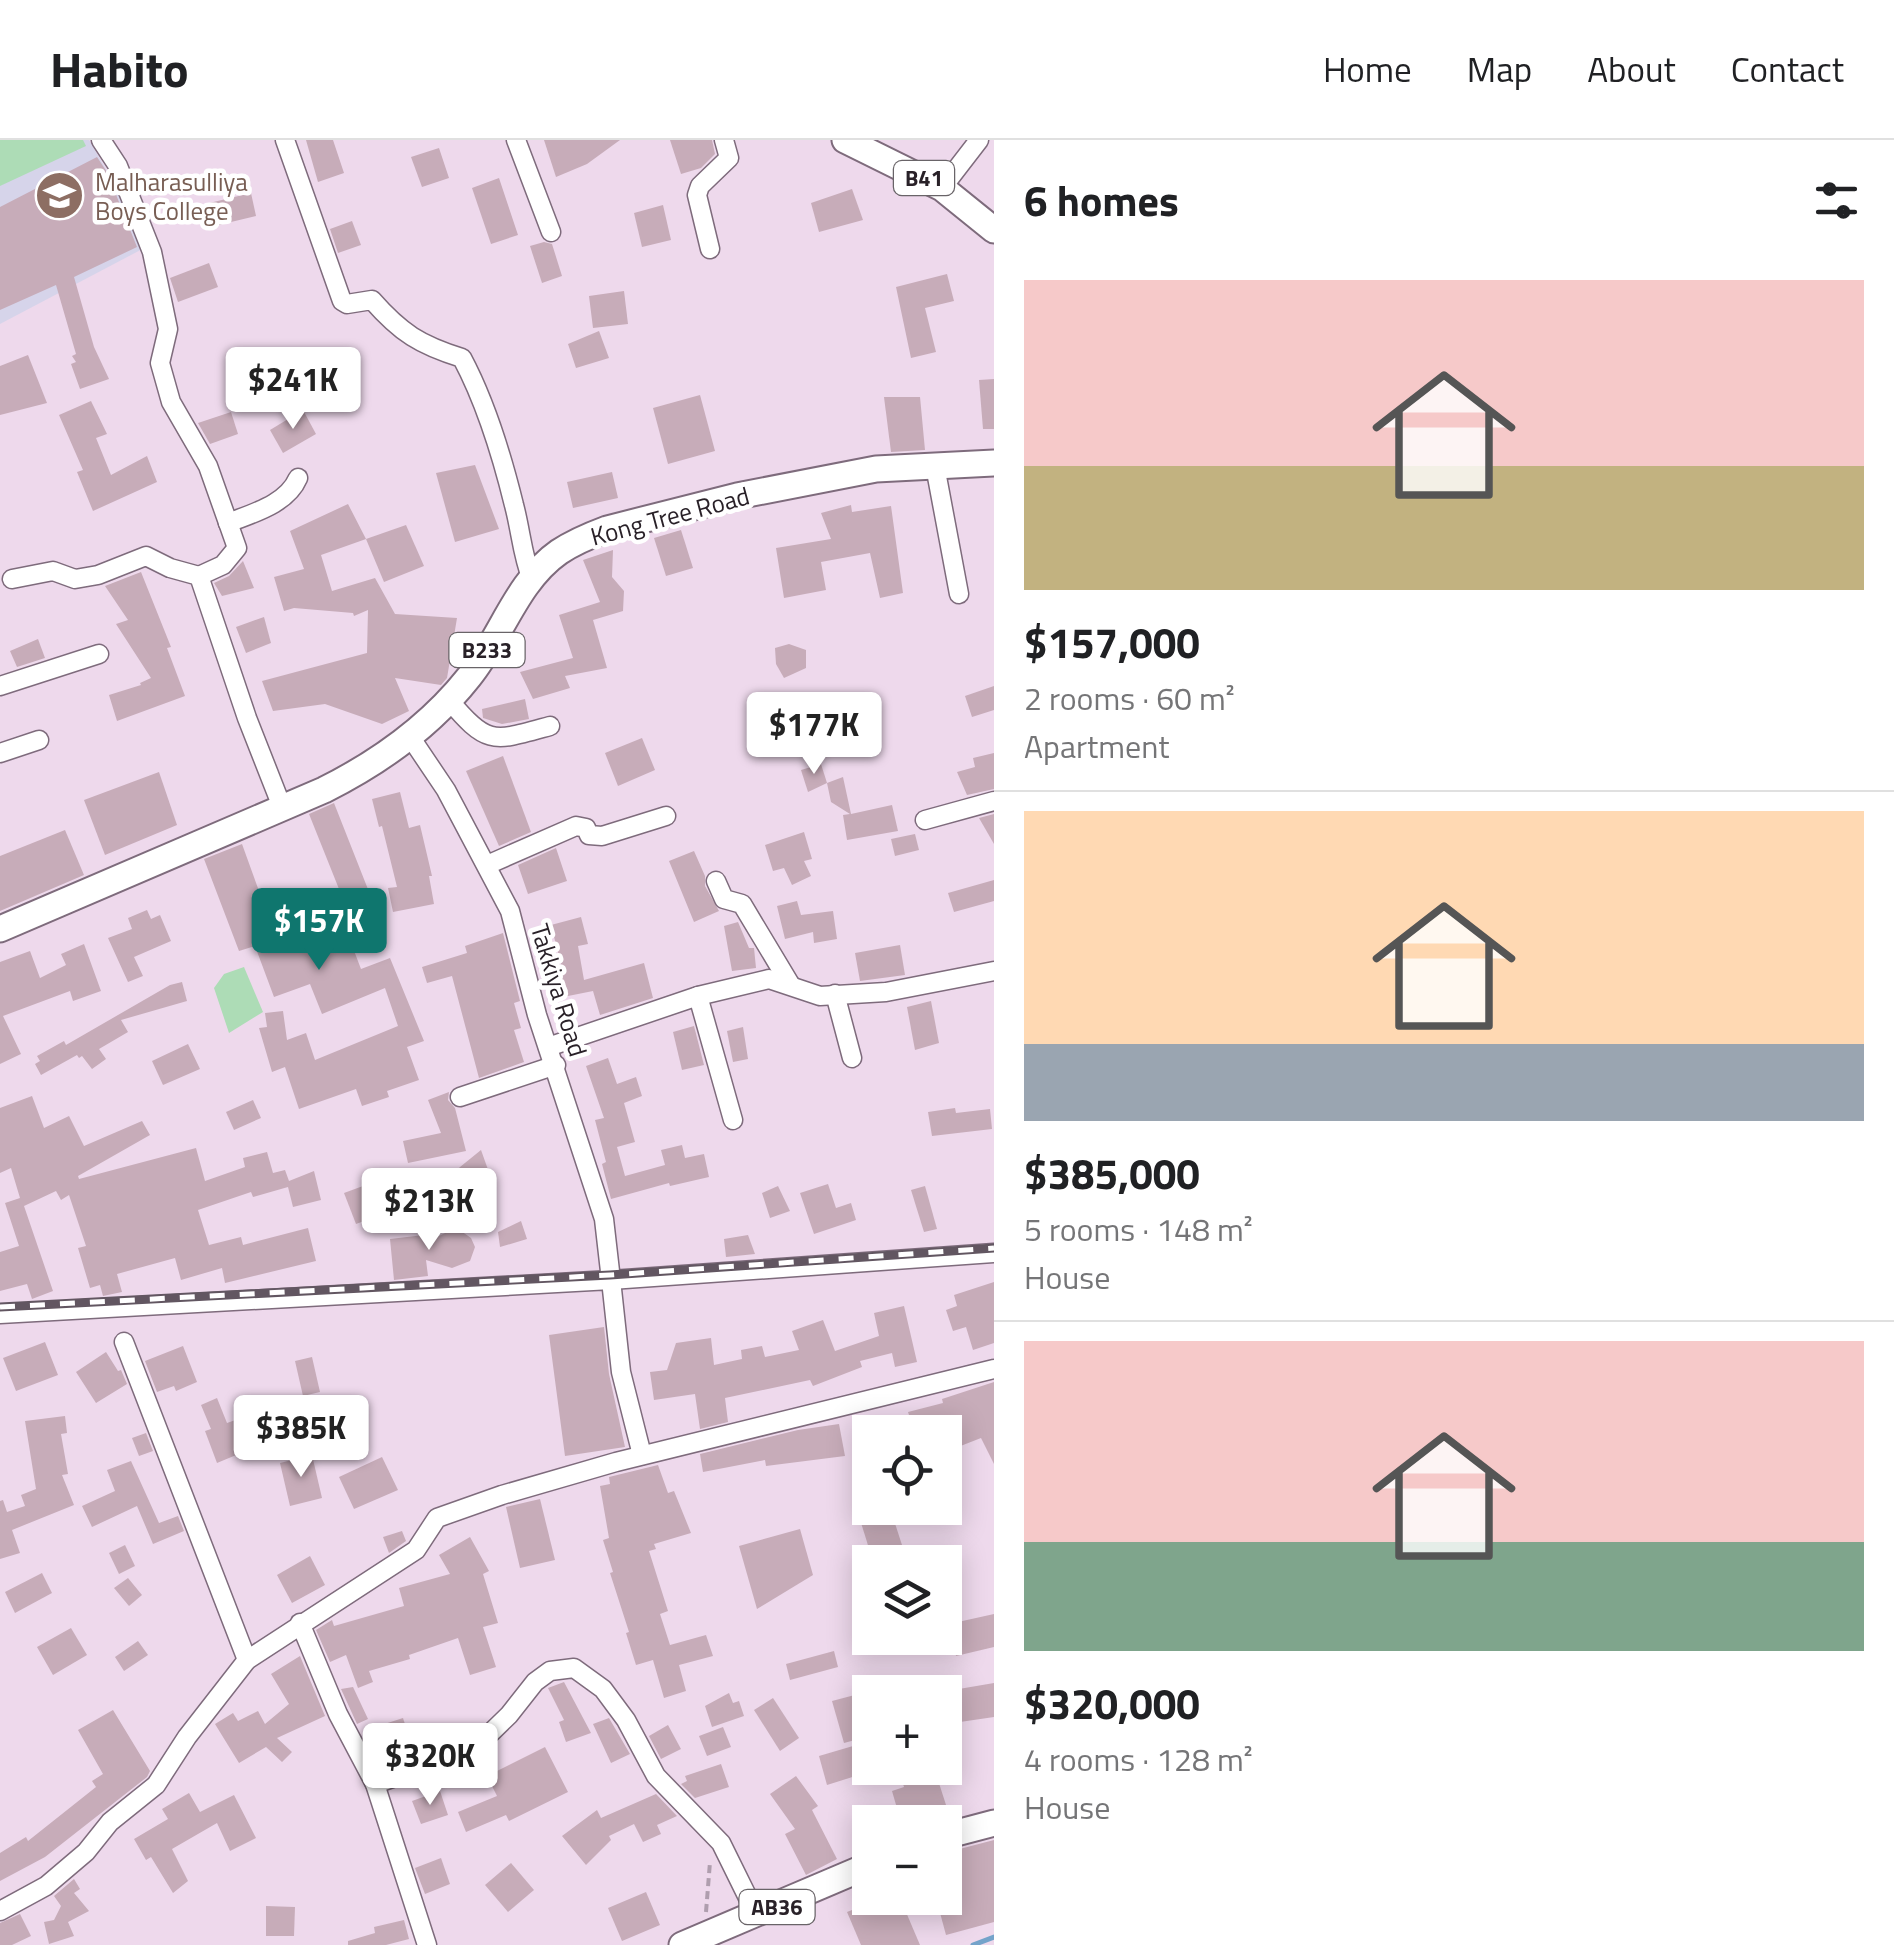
<!DOCTYPE html>
<html lang="en">
<head>
<meta charset="utf-8">
<style>
	:root { --surface:#fff; --page:#f6f6f6; --text:#202124; --muted:#757577; --line:#e0e0e0; --accent:#0f766e }
	body { margin:0; font-family:"Titillium Web",sans-serif; background:var(--page); color:var(--text); height:100vh; display:flex; flex-direction:column; font-size:38px; white-space:nowrap }
	* { box-sizing:border-box; margin:0 }
	p { font-size:32px; color:var(--muted) }
	.icon { flex:none; width:55px; height:55px; fill:none; stroke:currentColor; stroke-width:2; stroke-linecap:round; stroke-linejoin:round }
	.map { position:relative; flex:1; overflow:hidden }
	.drawer { display:flex; flex-direction:column; background:var(--surface); width:900px }
	.drawer>* { flex:none }
	.fabs { position:absolute; left:852px; top:1275px; display:grid; gap:20px }
	.fabs a { display:grid; place-items:center; width:110px; height:110px; border-radius:0px; background:var(--surface); box-shadow:0 5px 25px #0003; font-size:50px }
	.price { position:absolute; translate:-50% -85px; padding:0 22px; border-radius:10px; background:#fff; color:#222; font-size:32px; line-height:65px; filter:drop-shadow(0 2px 5px #0008) }
	.price::after { content:''; position:absolute; left:50%; top:60px; width:30px; height:22px; margin-left:-15px; background:inherit; clip-path:polygon(0 0,100% 0,50% 100%) }
	.price.on { background:var(--accent); color:#fff }
	ul { padding:0; list-style:none }
	li { display:grid; align-content:center; gap:20px; height:530px; padding:0 30px }
	li+li { border-top:2px solid var(--line) }
	li span { display:grid; place-items:center; height:310px; border-radius:0px; color:#555 }
	li>.icon { margin-inline-start:auto }
	span .icon { width:180px; height:180px; fill:#fffc; stroke-width:1 }
	li b { font-size:42px }
	h2 { display:flex; justify-content:space-between; align-items:center; height:120px; padding:0 30px; font-size:42px }
	header { display:flex; align-items:center; gap:60px; box-sizing:border-box; height:140px; padding:0 50px; background:var(--surface); border-bottom:2px solid var(--line) }
	header strong { font-size:48px }
	nav { display:flex; gap:55px; margin-inline-start:auto; font-size:35px }
	main { display:flex; flex:1; min-height:0 }
	.map>svg:first-child { display:block }
</style>
</head>
<body>
<header>
<strong>Habito</strong>
<nav><a>Home</a><a>Map</a><a>About</a><a>Contact</a></nav>
</header>
<main>
<div class="map">
<svg width="994" height="1805" viewBox="0 0 994 1805">
	<rect width="100%" height="100%" fill="#eed9ec"/>
	<polygon fill="#d6d4ea" points="0,0 89,0 150,105 0,184"/>
	<g fill="#addcb6">
		<polygon points="0,0 83,0 86,6 0,46"/>
		<polygon points="244,827 263,872 229,893 214,848 224,834"/>
	</g>
	<g fill="none" stroke-linecap="round" stroke-linejoin="round">
		<polyline stroke="#74a3ca" stroke-width="5" points="973,1805 994,1797"/>
	</g>
	<g fill="#c7acb9">
		<polygon points="306,0 333,0 344,33 318,42"/>
		<polygon points="544,0 620,0 587,24 556,37"/>
		<polygon points="670,0 712,0 715,14 701,28 681,34"/>
		<polygon points="439,8 449,38 422,47 411,17"/>
		<polygon points="97,17 107,32 137,107 74,137 94,207 109,239 80,249 71,224 76,222 72,216 76,214 56,145 0,170 0,67"/>
		<polygon points="499,38 518,95 491,104 472,48"/>
		<polygon points="852,49 863,80 819,92 811,63"/>
		<polygon points="251,53 256,76 206,88 201,65"/>
		<polygon points="663,65 671,100 642,107 634,73"/>
		<polygon points="352,81 361,105 338,113 330,89"/>
		<polygon points="544,102 552,104 562,136 542,143 530,106"/>
		<polygon points="209,123 218,147 178,162 170,138"/>
		<polygon points="947,134 954,161 925,168 936,212 911,218 896,147"/>
		<polygon points="624,151 628,184 593,188 589,156"/>
		<polygon points="599,191 609,218 576,228 568,204"/>
		<polygon points="28,215 47,263 0,275 0,226"/>
		<polygon points="994,239 994,289 983,289 979,240"/>
		<polygon points="700,255 715,311 668,324 653,268"/>
		<polygon points="884,257 920,257 925,310 891,312"/>
		<polygon points="91,261 107,294 96,298 111,335 147,316 157,342 93,371 77,332 83,330 59,275"/>
		<polygon points="303,270 316,294 283,313 270,290"/>
		<polygon points="231,272 238,294 210,304 198,283"/>
		<polygon points="475,325 499,389 455,402 436,333"/>
		<polygon points="612,332 618,358 573,368 567,342"/>
		<polygon points="348,364 366,399 321,415 332,451 375,438 395,474 457,478 447,538 441,545 395,538 409,571 382,584 325,564 273,571 262,541 367,513 368,470 354,476 353,473 294,468 284,471 274,437 304,429 290,391"/>
		<polygon points="851,365 852,372 891,366 903,453 880,458 870,413 821,422 826,450 784,458 776,408 831,399 821,373"/>
		<polygon points="406,385 424,426 384,442 366,399"/>
		<polygon points="681,390 693,428 666,436 654,398"/>
		<polygon points="613,410 612,437 624,451 623,471 593,480 607,528 565,536 570,548 533,559 520,532 573,518 559,475 600,462 583,420"/>
		<polygon points="243,421 254,448 222,456 214,443 229,436"/>
		<polygon points="141,432 171,507 167,508 185,556 117,581 109,555 141,545 140,543 151,538 116,484 128,480 105,446"/>
		<polygon points="264,477 271,503 246,513 236,487"/>
		<polygon points="38,499 45,518 17,527 10,511"/>
		<polygon points="789,504 806,510 806,528 784,538 776,524 775,508"/>
		<polygon points="994,546 994,570 972,577 965,556"/>
		<polygon points="525,559 529,579 502,584 483,578 482,569"/>
		<polygon points="642,598 655,630 618,646 605,613"/>
		<polygon points="994,613 994,649 967,655 957,632 975,627 973,618"/>
		<polygon points="503,616 531,692 499,706 466,631"/>
		<polygon points="821,624 827,643 808,652 801,630"/>
		<polygon points="159,632 177,685 105,715 84,660"/>
		<polygon points="843,637 851,674 892,665 898,691 847,700 843,675 850,674 831,662 827,643"/>
		<polygon points="400,652 409,688 420,685 432,736 429,736 434,764 393,772 388,748 397,747 382,686 379,687 372,659"/>
		<polygon points="334,663 373,762 340,774 361,829 390,818 424,901 407,907 419,940 387,951 389,957 362,966 356,949 299,969 285,927 272,932 259,888 267,887 265,873 283,871 287,900 306,893 315,920 398,886 385,848 322,874 310,844 274,857 255,806 239,811 204,719 242,704 268,776 339,749 309,674"/>
		<polygon points="994,674 994,704 979,678"/>
		<polygon points="65,690 84,735 0,771 0,716"/>
		<polygon points="804,692 812,719 804,721 811,736 792,745 784,728 773,731 765,705"/>
		<polygon points="915,694 919,710 895,716 891,699"/>
		<polygon points="556,708 567,741 528,754 518,725"/>
		<polygon points="694,711 705,736 705,746 719,771 694,782 669,721"/>
		<polygon points="994,740 994,761 954,772 948,753"/>
		<polygon points="797,761 801,775 833,771 837,799 814,803 813,792 785,799 777,766"/>
		<polygon points="147,770 151,779 160,775 171,801 134,817 143,836 128,842 108,798 132,789 128,778"/>
		<polygon points="581,777 588,804 578,806 584,840 644,823 653,858 600,875 593,851 563,857 559,833 563,832 551,785"/>
		<polygon points="738,782 749,808 754,808 756,828 732,831 724,786"/>
		<polygon points="503,793 520,861 514,863 521,888 514,890 524,922 479,938 452,836 427,843 422,827 467,813 465,806"/>
		<polygon points="84,804 101,851 73,861 70,851 3,876 21,914 0,924 0,822 30,811 40,838 66,825 61,814"/>
		<polygon points="900,805 905,835 860,841 855,813"/>
		<polygon points="182,842 187,861 121,880 128,892 99,909 106,919 92,929 82,916 79,918 77,915 41,935 35,924 40,921 37,916 64,901 66,905 170,845"/>
		<polygon points="931,861 939,903 915,910 907,867"/>
		<polygon points="694,886 704,925 682,930 673,892"/>
		<polygon points="743,887 748,919 733,922 727,891"/>
		<polygon points="188,904 200,929 163,945 152,921"/>
		<polygon points="608,918 617,944 636,937 642,956 624,963 635,1002 617,1007 625,1036 665,1025 661,1010 682,1005 685,1018 704,1014 709,1037 670,1046 669,1043 611,1059 602,1024 606,1022 595,980 604,978 586,926"/>
		<polygon points="449,952 448,960 455,968 466,1011 408,1023 403,1001 441,993 428,960"/>
		<polygon points="32,956 44,988 69,976 84,1006 142,981 150,995 78,1036 79,1039 196,1008 205,1041 245,1027 243,1018 267,1012 273,1033 285,1030 289,1041 314,1031 321,1060 293,1067 288,1047 253,1057 251,1052 198,1070 209,1105 241,1097 243,1105 308,1088 316,1121 225,1143 222,1128 181,1140 175,1118 117,1134 122,1152 103,1156 100,1145 90,1148 78,1108 86,1106 69,1055 61,1060 56,1051 24,1066 53,1151 32,1159 27,1144 0,1151 0,1112 19,1106 5,1063 20,1058 11,1028 0,1033 0,968"/>
		<polygon points="253,960 261,978 234,990 226,972"/>
		<polygon points="955,968 956,973 990,969 992,989 932,996 928,972"/>
		<polygon points="481,1010 491,1038 489,1044 450,1059 444,1040"/>
		<polygon points="828,1044 836,1068 851,1063 856,1080 814,1094 800,1053"/>
		<polygon points="363,1046 375,1077 356,1084 344,1053"/>
		<polygon points="778,1046 790,1071 770,1078 762,1053"/>
		<polygon points="925,1046 937,1089 924,1092 911,1050"/>
		<polygon points="521,1081 527,1099 500,1107 498,1092"/>
		<polygon points="449,1091 461,1091 471,1098 475,1107 470,1121 452,1128 426,1120 428,1136 394,1140 390,1099 424,1095 425,1103"/>
		<polygon points="748,1095 755,1114 726,1117 724,1099"/>
		<polygon points="994,1142 994,1203 973,1210 966,1187 953,1191 946,1170 957,1166 954,1155"/>
		<polygon points="904,1166 917,1222 895,1227 892,1213 860,1221 862,1227 813,1246 810,1240 725,1258 728,1282 700,1289 695,1254 654,1260 650,1232 667,1230 676,1203 711,1198 714,1225 742,1219 741,1210 762,1206 765,1217 799,1210 792,1191 823,1180 835,1211 879,1196 874,1173"/>
		<polygon points="604,1187 609,1234 625,1307 565,1316 549,1195"/>
		<polygon points="45,1202 58,1235 16,1251 3,1218"/>
		<polygon points="183,1206 197,1242 176,1251 174,1246 157,1252 145,1221"/>
		<polygon points="106,1212 118,1231 121,1230 127,1244 96,1263 76,1232"/>
		<polygon points="312,1217 320,1252 303,1256 295,1221"/>
		<polygon points="994,1242 994,1324 981,1298 958,1307 957,1303 945,1310 945,1292 873,1292 873,1289 910,1278 908,1272 943,1263 942,1259"/>
		<polygon points="217,1258 227,1283 267,1269 280,1303 255,1313 253,1308 217,1323 205,1291 211,1289 201,1265"/>
		<polygon points="65,1276 67,1293 61,1294 68,1334 62,1335 74,1365 12,1390 20,1413 0,1419 0,1361 3,1360 7,1372 25,1366 21,1355 36,1349 25,1281"/>
		<polygon points="839,1284 845,1316 766,1326 765,1320 703,1332 700,1314 798,1290"/>
		<polygon points="146,1293 153,1311 139,1316 132,1298"/>
		<polygon points="312,1315 322,1358 290,1366 280,1323"/>
		<polygon points="382,1317 398,1350 354,1369 339,1337"/>
		<polygon points="131,1321 159,1383 178,1376 184,1391 153,1404 137,1366 92,1387 82,1366 115,1351 107,1330"/>
		<polygon points="658,1325 668,1353 674,1351 691,1393 654,1404 656,1409 649,1411 668,1471 660,1474 670,1505 706,1495 713,1516 679,1525 686,1551 664,1558 653,1520 636,1525 626,1493 629,1492 610,1433 613,1432 603,1400 609,1398 600,1346 610,1344 609,1337"/>
		<polygon points="540,1359 555,1420 520,1428 506,1367"/>
		<polygon points="876,1368 890,1368 902,1405 871,1415 858,1373"/>
		<polygon points="800,1389 813,1435 757,1469 739,1406"/>
		<polygon points="402,1391 406,1401 389,1413 383,1397"/>
		<polygon points="470,1397 489,1431 483,1434 498,1483 483,1487 496,1527 470,1535 458,1498 409,1515 410,1519 369,1531 373,1542 358,1548 346,1515 330,1522 316,1490 332,1480 334,1486 404,1466 399,1448 450,1434 439,1415"/>
		<polygon points="125,1405 135,1426 119,1434 109,1413"/>
		<polygon points="953,1406 956,1422 898,1422 897,1414"/>
		<polygon points="310,1416 325,1445 292,1463 277,1435"/>
		<polygon points="42,1433 52,1453 15,1473 5,1452"/>
		<polygon points="128,1438 142,1455 129,1466 114,1448"/>
		<polygon points="994,1474 994,1507 956,1516 949,1484"/>
		<polygon points="71,1488 87,1515 53,1535 37,1507"/>
		<polygon points="138,1501 148,1515 124,1531 115,1517"/>
		<polygon points="834,1511 838,1527 790,1540 786,1524"/>
		<polygon points="300,1516 325,1576 277,1598 292,1612 282,1622 266,1607 239,1623 215,1584 233,1573 238,1581 258,1571 265,1584 289,1564 271,1534"/>
		<polygon points="564,1542 591,1593 566,1602 559,1582 564,1580 548,1548"/>
		<polygon points="945,1543 952,1543 953,1550 994,1543 994,1577 960,1582 961,1588 945,1591"/>
		<polygon points="353,1547 368,1579 357,1584 341,1549"/>
		<polygon points="870,1551 870,1596 844,1603 832,1561"/>
		<polygon points="729,1553 733,1563 739,1561 744,1576 712,1587 705,1566"/>
		<polygon points="773,1558 799,1598 780,1611 754,1570"/>
		<polygon points="113,1570 150,1631 147,1637 45,1717 0,1741 0,1713 26,1697 28,1701 96,1647 92,1641 103,1634 78,1590"/>
		<polygon points="403,1578 412,1606 376,1618 366,1590"/>
		<polygon points="609,1578 630,1614 611,1623 593,1584"/>
		<polygon points="668,1585 681,1609 661,1619 649,1596"/>
		<polygon points="723,1587 731,1607 707,1616 699,1596"/>
		<polygon points="853,1606 862,1634 827,1645 819,1616"/>
		<polygon points="545,1607 568,1652 509,1681 506,1675 466,1692 458,1672 497,1656 487,1636"/>
		<polygon points="721,1624 729,1647 695,1658 681,1644 687,1641 685,1636"/>
		<polygon points="898,1628 921,1628 925,1641 937,1637 947,1668 901,1682 892,1651 904,1647"/>
		<polygon points="796,1636 818,1666 812,1670 837,1719 806,1735 785,1694 795,1689 770,1654"/>
		<polygon points="440,1651 448,1675 421,1684 412,1661"/>
		<polygon points="189,1653 200,1672 234,1655 256,1698 230,1711 217,1683 172,1709 188,1741 173,1753 151,1717 146,1720 134,1699 168,1679 162,1669"/>
		<polygon points="656,1654 677,1676 657,1685 661,1694 643,1702 634,1684 609,1696 611,1700 586,1725 562,1696 597,1670 601,1678"/>
		<polygon points="994,1700 994,1782 946,1795 936,1758 945,1758 945,1737 959,1734 952,1711"/>
		<polygon points="441,1718 450,1744 425,1754 415,1728"/>
		<polygon points="511,1723 534,1750 508,1772 485,1745"/>
		<polygon points="74,1739 80,1749 74,1753 89,1771 68,1782 74,1796 49,1804 44,1782 54,1780 61,1766 54,1756"/>
		<polygon points="646,1752 660,1785 622,1801 608,1768"/>
		<polygon points="882,1758 900,1758 920,1805 861,1805 847,1772"/>
		<polygon points="266,1766 295,1767 294,1796 266,1796"/>
		<polygon points="20,1774 31,1796 12,1805 0,1805 0,1783"/>
		<polygon points="404,1780 409,1799 386,1805 348,1805 348,1801 375,1793 374,1787"/>
	</g>
	<g fill="none" stroke-linecap="round" stroke-linejoin="round">
		<defs>
			<g id="street">
				<polyline points="101,0 118,26 152,112 168,189 160,223 171,262 208,326 237,408 223,425 199,436"/>
				<path d="M285,0L342,161L347,164L372,160C401,193 420,205 462,218C486,263 502,316 514,365C521,391 522,415 532,440"/>
				<polyline points="516,0 551,92"/>
				<polyline points="942,48 979,0"/>
				<polyline points="710,109 697,55 700,46 729,18 724,0"/>
				<polyline points="935,326 959,454"/>
				<path d="M228,383C253,373 287,364 298,338"/>
				<polyline points="12,439 53,431 75,439 98,435 146,416 170,428 199,436 247,578 282,667"/>
				<polyline points="0,546 99,514"/>
				<path d="M448,559C488,606 492,602 550,586"/>
				<polyline points="409,595 446,650 510,771 537,875 604,1079 611,1140 994,1113"/>
				<polyline points="0,613 39,600"/>
				<polyline points="925,680 994,661"/>
				<polyline points="487,725 576,686 586,688 589,695 602,696 666,676"/>
				<polyline points="716,741 724,759 742,764 790,844"/>
				<polyline points="835,854 852,918"/>
				<polyline points="698,856 733,980"/>
				<polyline points="548,907 698,856 769,839 820,856 886,852 994,831"/>
				<polyline points="460,957 556,925"/>
				<polyline points="0,1174 611,1140 621,1232 642,1315"/>
				<polyline points="124,1202 247,1520"/>
				<polyline points="300,1483 338,1574 375,1644 427,1805"/>
				<polyline points="375,1644 473,1610 509,1575 535,1542 550,1531 574,1528 603,1549 626,1580 656,1636 721,1703 757,1776"/>
				<polyline points="0,1771 46,1746 86,1712 110,1682 156,1645 187,1597 247,1520 416,1410 437,1378 502,1355 616,1322 994,1229"/>
			</g>
			<g id="primary">
				<polyline points="845,0 942,48 994,90"/>
				<path d="M0,789L324,650C378,623 431,585 469,537C501,498 516,442 559,412C574,402 591,395 607,389L737,356L876,329L994,323"/>
				<polyline points="945,1696 994,1683"/>
				<polyline points="682,1805 870,1725"/>
			</g>
		</defs>
		<use href="#street" stroke="#7e6b7c" stroke-width="21"/>
		<use href="#primary" stroke="#7e6b7c" stroke-width="29"/>
		<polyline stroke="#af9eae" stroke-width="4" stroke-dasharray="8 5" stroke-linecap="butt" points="706,1772 710,1722"/>
		<use href="#street" stroke="#fff" stroke-width="18"/>
		<use href="#primary" stroke="#fff" stroke-width="25"/>
		<defs>
			<polyline id="rail" points="0,1167 610,1135 994,1108"/>
		</defs>
		<use href="#rail" stroke="#625661" stroke-width="9"/>
		<use href="#rail" stroke="#fff" stroke-width="5" stroke-dasharray="15" stroke-linecap="butt"/>
	</g>
	<defs>
		<symbol id="school-disc" viewBox="-11 -11 22 22"><circle r="9.5" fill="#8d6e63" stroke="#fff"/><path d="M0-5L7-2L0 1L-7-2ZM-4 1L0 2.5L4 1V4Q0 6-4 4Z" fill="#fff"/></symbol>
	</defs>
	<g fill-rule="evenodd">
		<use href="#school-disc" x="32" y="28" width="55" height="55"/>
	</g>
	<g text-anchor="middle" stroke-width="9" stroke-linejoin="round" paint-order="stroke">
		<g fill="#fff" stroke="#696468" stroke-width="2.5">
			<rect x="894" y="21" width="60" height="34" rx="8"/>
			<rect x="449.5" y="493" width="75" height="34" rx="8"/>
			<rect x="739.5" y="1750" width="75" height="34" rx="8"/>
		</g>
		<g font-size="22" font-weight="bold" fill="#292128">
			<text x="924" y="46">B41</text>
			<text x="487" y="518">B233</text>
			<text x="777" y="1775">AB36</text>
		</g>
		<g font-size="25" fill="#785e54" stroke="#fff" text-anchor="start">
			<text x="95" y="51">Malharasulliya<tspan x="95" dy="29">Boys College</tspan></text>
		</g>
		<g font-size="25" fill="#292128" stroke="#fff">
			<text transform="translate(670 376) rotate(-15)" y="9">Kong Tree Road</text>
			<text transform="translate(559 850) rotate(73)" y="9">Takkiya Road</text>
		</g>
	</g>
</svg>
<div class="fabs">
<a><svg class="icon" aria-label="locate" viewBox="0 0 24 24"><circle cx="12" cy="12" r="6"/><path d="M12 2v4M12 18v4M2 12h4M18 12h4"/></svg></a>
<a><svg class="icon" aria-label="layers" viewBox="0 0 24 24"><path d="M12 4l9 5-9 5-9-5zM3 14l9 5 9-5"/></svg></a>
<a>+</a>
<a>−</a>
</div>
<b class="price" style="left:293px;top:292px">$241K</b>
<b class="price" style="left:814px;top:637px">$177K</b>
<b class="price on" style="left:319px;top:833px">$157K</b>
<b class="price" style="left:429px;top:1113px">$213K</b>
<b class="price" style="left:301px;top:1340px">$385K</b>
<b class="price" style="left:430px;top:1668px">$320K</b>
</div>
<section class="drawer">
<h2>6 homes<svg class="icon" aria-label="filters" viewBox="0 0 24 24"><path d="M4 7h16M4 17h16"/><circle cx="9" cy="7" r="2"/><circle cx="15" cy="17" r="2"/></svg></h2>
<ul>
<li><span style="background:linear-gradient(#f6c9c9 60%,#c2b280 0)"><svg class="icon" aria-label="home" viewBox="0 0 24 24"><path d="M3 11l9-7 9 7M6 9v11h12V9"/></svg></span><div><b>$157,000</b><p>2 rooms · 60 m²</p><p>Apartment</p></div></li>
<li><span style="background:linear-gradient(#ffd9b3 75%,#9aa5b1 0)"><svg class="icon" aria-label="home" viewBox="0 0 24 24"><path d="M3 11l9-7 9 7M6 9v11h12V9"/></svg></span><div><b>$385,000</b><p>5 rooms · 148 m²</p><p>House</p></div></li>
<li><span style="background:linear-gradient(#f6c9c9 65%,#7fa58c 0)"><svg class="icon" aria-label="home" viewBox="0 0 24 24"><path d="M3 11l9-7 9 7M6 9v11h12V9"/></svg></span><div><b>$320,000</b><p>4 rooms · 128 m²</p><p>House</p></div></li>
</ul>
</section>
</main>
</body>
</html>
